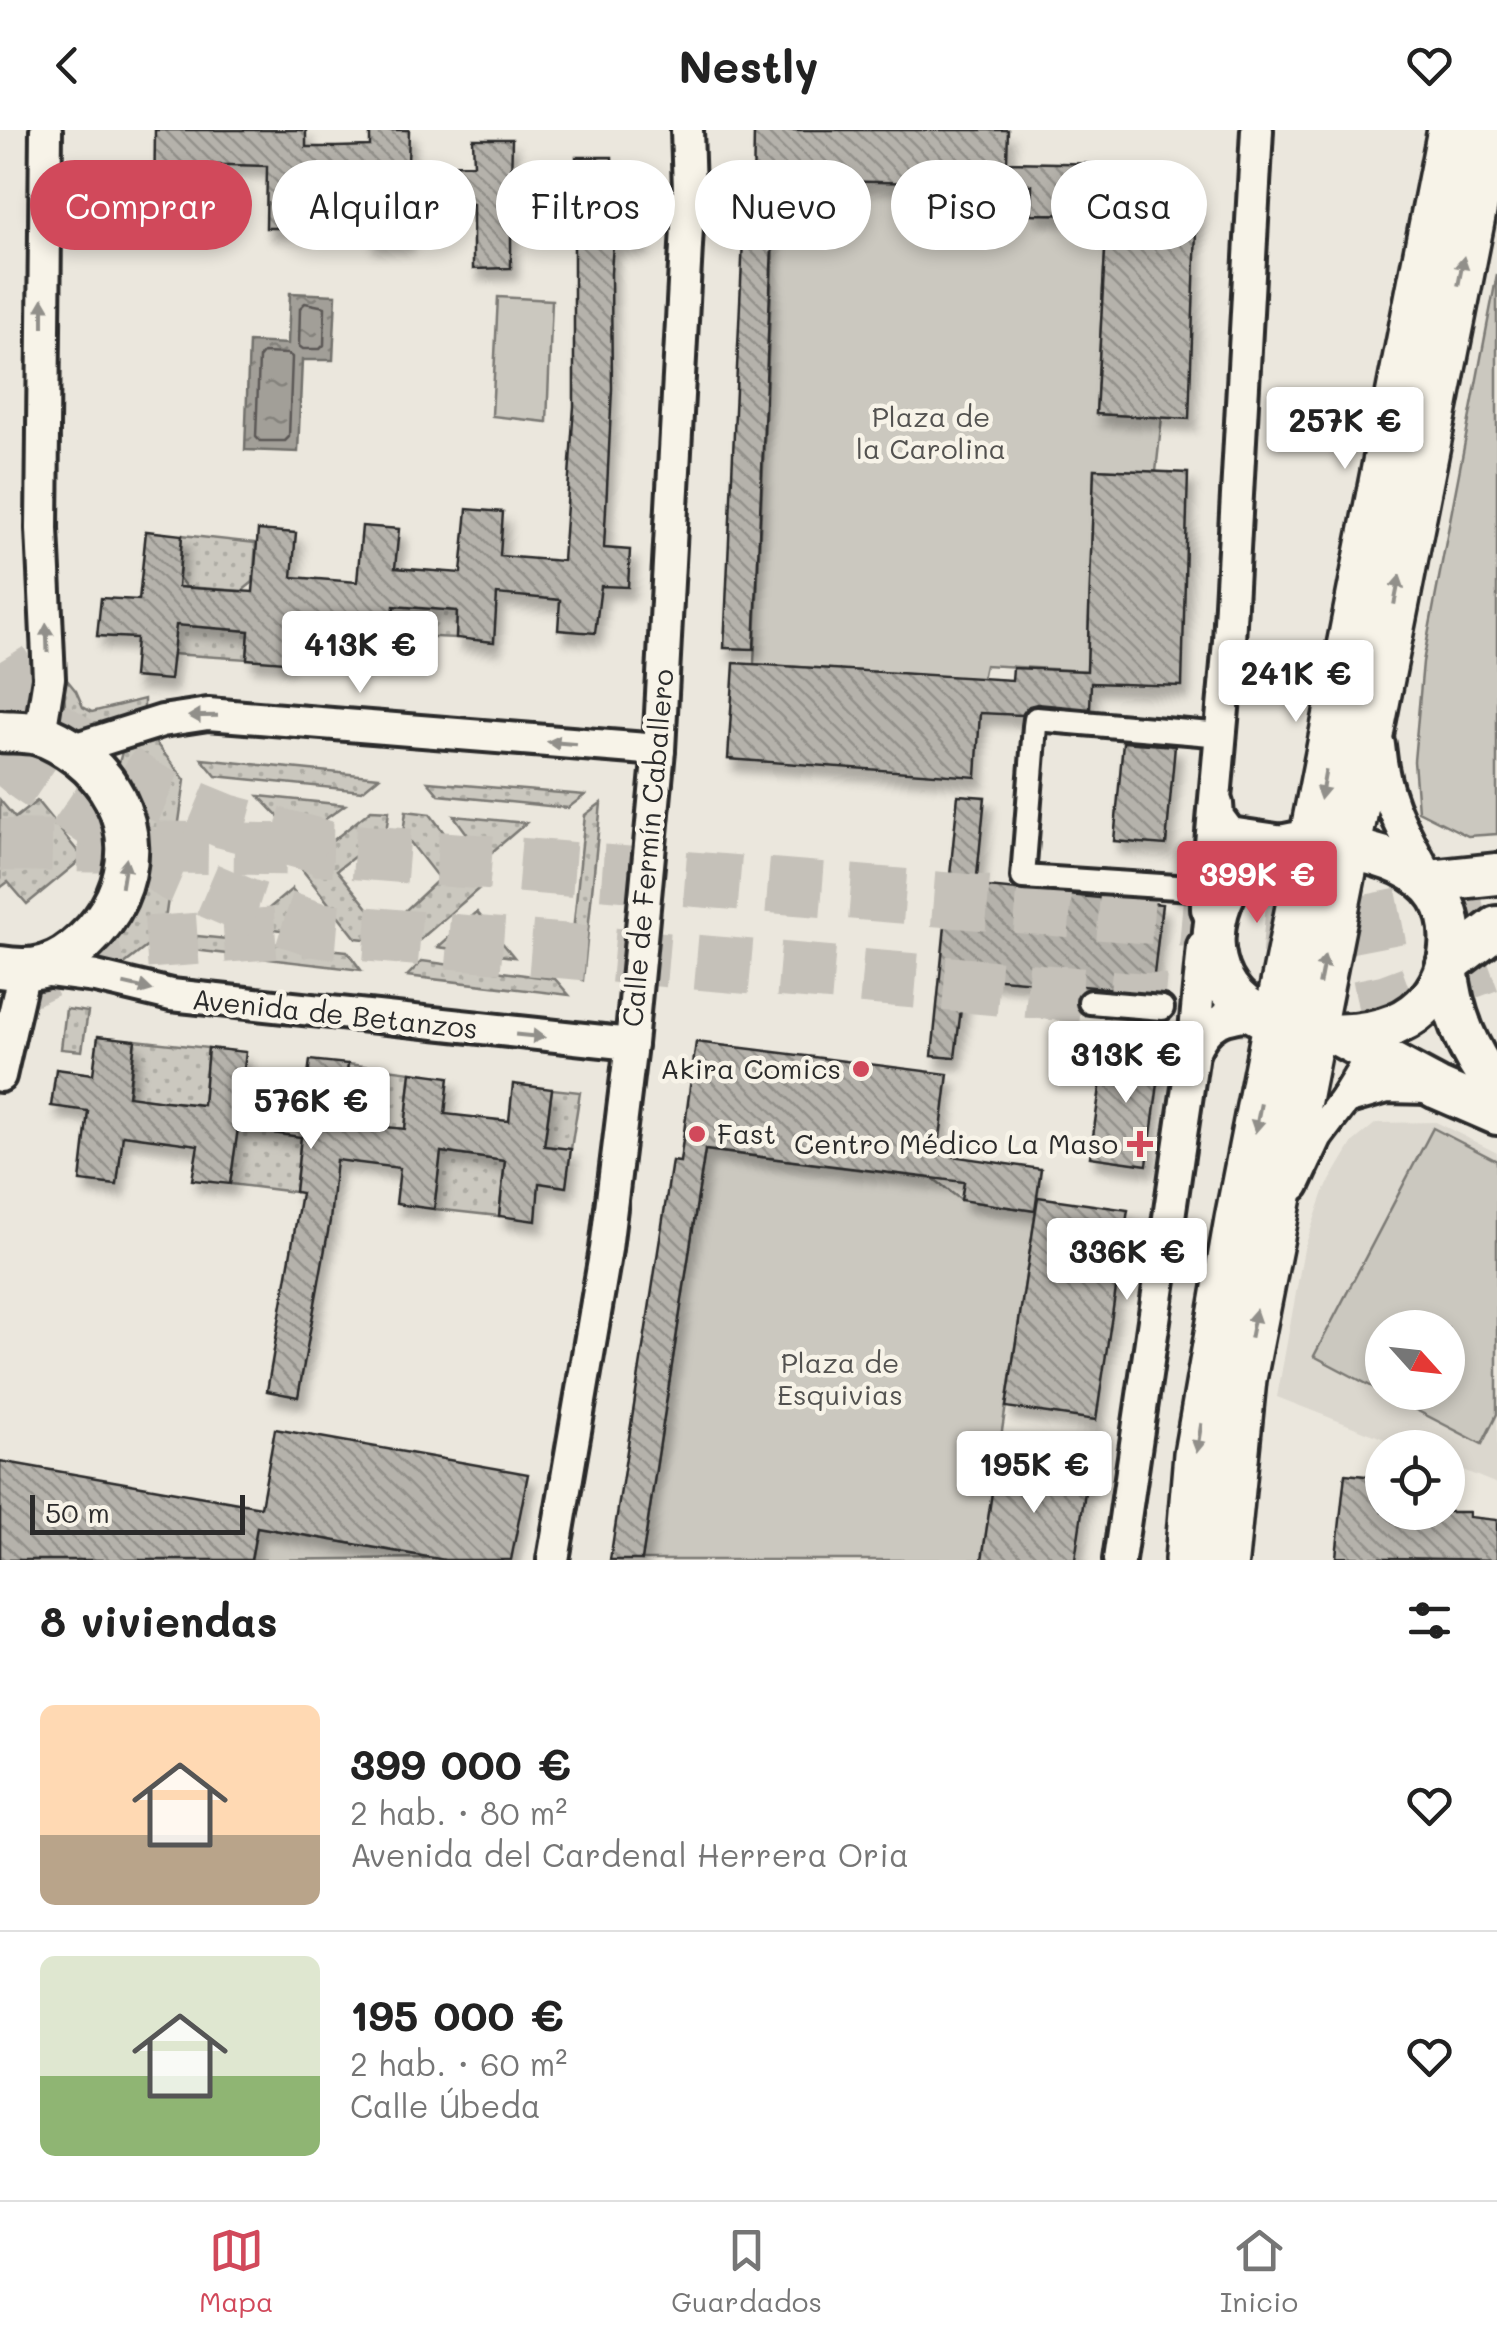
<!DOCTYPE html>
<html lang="es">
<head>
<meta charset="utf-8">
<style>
	:root { --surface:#fff; --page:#f2f2f2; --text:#222; --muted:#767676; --line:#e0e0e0; --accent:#d1495b }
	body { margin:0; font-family:Mali,sans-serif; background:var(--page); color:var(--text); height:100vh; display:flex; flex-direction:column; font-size:38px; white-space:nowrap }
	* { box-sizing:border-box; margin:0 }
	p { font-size:32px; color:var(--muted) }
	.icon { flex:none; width:55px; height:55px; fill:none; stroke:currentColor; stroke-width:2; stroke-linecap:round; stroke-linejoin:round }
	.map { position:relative; height:1430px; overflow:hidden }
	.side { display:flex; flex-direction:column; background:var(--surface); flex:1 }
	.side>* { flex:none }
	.hud { position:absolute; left:30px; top:30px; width:1438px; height:90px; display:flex; gap:20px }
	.needle { width:65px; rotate:117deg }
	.tools { position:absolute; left:1365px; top:1180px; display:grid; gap:20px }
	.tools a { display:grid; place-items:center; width:100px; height:100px; border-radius:50%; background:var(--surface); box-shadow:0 5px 15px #0003; font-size:50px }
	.scale { position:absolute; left:30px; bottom:25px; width:215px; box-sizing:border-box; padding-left:10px; border:5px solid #2b2b2b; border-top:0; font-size:28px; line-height:35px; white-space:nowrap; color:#2b2b2b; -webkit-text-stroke:8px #f7f3e8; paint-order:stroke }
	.price { position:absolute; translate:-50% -85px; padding:0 22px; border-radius:10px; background:#fff; color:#222; font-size:32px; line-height:65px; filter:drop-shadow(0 2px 5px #0008) }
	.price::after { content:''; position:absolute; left:50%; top:60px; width:30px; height:22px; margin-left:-15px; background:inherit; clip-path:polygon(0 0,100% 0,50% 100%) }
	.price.current { background:var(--accent); color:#fff }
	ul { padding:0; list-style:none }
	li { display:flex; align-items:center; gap:30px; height:250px; padding:0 40px }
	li+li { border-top:2px solid var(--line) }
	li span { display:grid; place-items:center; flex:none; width:280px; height:200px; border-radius:15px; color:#555 }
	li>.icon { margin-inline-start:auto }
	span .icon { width:120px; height:120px; fill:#fffc; stroke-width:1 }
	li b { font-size:42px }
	h2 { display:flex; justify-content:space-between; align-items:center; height:120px; padding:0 40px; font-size:42px }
	.tag { padding:0 35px; border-radius:45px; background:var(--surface); box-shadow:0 5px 15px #0003; font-size:35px; line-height:90px }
	.tag.current { background:var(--accent); color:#fff }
	header { display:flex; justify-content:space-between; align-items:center; height:130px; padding:0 40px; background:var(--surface); font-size:45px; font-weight:800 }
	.menu { display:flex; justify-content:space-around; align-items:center; height:140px; border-top:2px solid var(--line); background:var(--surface); font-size:28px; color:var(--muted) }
	.menu a { display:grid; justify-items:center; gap:5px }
	.menu .current { color:var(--accent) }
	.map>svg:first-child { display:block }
</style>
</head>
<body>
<header><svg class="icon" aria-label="back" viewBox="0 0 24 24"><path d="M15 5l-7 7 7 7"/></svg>Nestly<svg class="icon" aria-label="heart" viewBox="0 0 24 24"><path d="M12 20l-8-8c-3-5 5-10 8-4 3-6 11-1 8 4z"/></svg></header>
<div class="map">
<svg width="1497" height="1430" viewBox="0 0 1497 1430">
	<defs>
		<pattern id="grass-dots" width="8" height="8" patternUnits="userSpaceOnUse" patternTransform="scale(2.5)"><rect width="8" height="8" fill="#cbc8bf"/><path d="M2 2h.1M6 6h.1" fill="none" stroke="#aeaca4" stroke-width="1.8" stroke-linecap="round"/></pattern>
		<pattern id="water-ripples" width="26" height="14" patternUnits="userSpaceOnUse" patternTransform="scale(2.5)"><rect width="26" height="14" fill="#a29f98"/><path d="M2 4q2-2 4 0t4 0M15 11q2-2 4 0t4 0" fill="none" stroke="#84827c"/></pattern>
		<pattern id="building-back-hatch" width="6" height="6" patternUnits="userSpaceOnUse" patternTransform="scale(2.5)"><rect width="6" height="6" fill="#b5b2ab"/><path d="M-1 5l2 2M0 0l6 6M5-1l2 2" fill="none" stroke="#93918b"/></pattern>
		<filter id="shadow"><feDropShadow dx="6" dy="11" stdDeviation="5" flood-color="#0004"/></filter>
	</defs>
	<rect width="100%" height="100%" fill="#ebe7dd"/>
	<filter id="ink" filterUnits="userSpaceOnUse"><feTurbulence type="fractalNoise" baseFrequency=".01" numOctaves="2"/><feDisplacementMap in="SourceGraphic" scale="20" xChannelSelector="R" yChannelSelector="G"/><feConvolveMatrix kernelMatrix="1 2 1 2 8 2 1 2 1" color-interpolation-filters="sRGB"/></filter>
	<g filter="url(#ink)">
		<path fill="#dbd7ce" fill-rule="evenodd" d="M1436,992L1497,1023V1354L1448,1334V1318L1405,1317L1277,1267L1304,1119L1325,1059L1353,1012L1376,993ZM1382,1198H1448V1262H1382Z"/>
		<g fill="url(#grass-dots)" stroke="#7b7a75" stroke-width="2.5">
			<polygon points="182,405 256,413 253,452 242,461 186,457 179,448"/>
			<polygon points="394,476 457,481 456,508 391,505"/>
			<polygon points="176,495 249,501 247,529 172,524"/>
			<polygon points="63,545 76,561 83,577 92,582 144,569 144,581 104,592 87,593 65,576"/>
			<path d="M155,612L185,650L163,804L123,835L110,829L108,821C156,758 163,701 119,633L122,622Z"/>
			<polygon points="202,629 379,647 362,661 216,646"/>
			<polygon points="428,652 585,665 568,678 439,665"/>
			<polygon points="259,666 345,675 299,708"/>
			<polygon points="0,670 15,688 37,671 83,728 27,774 8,752 0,758"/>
			<polygon points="601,673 583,850 569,841 585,685"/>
			<polygon points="371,680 389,681 386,702 337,740 377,789 375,810 356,808 300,737"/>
			<polygon points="406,681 430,684 483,755 415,814 391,812 394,791 439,749 403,703"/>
			<polygon points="454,686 526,693 485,728"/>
			<polygon points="292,759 292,760 331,806 248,796"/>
			<polygon points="477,782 514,827 438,817"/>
			<polygon points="197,806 347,821 361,840 193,820"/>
			<polygon points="422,831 555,849 569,865 407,846"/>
			<polygon points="66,879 88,882 82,921 61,919"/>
			<polygon points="135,910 208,918 203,975 129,967"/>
			<polygon points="348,934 411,942 405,999 341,993"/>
			<polygon points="552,959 580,962 571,1019 544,1016"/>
			<polygon points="238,998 301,1007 295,1062 230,1054"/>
			<polygon points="441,1022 505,1031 499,1086 434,1079"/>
		</g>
		<g fill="#cbc8bf" stroke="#7b7a75" stroke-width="2.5">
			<polygon points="776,50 1006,54 1031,84 1107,85 1096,284 1162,287 1156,342 1094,339 1087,541 985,535 982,549 754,534"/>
			<polygon points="1497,144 1497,704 1468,706 1418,681 1414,631 1423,532"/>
			<polygon points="498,167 552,170 547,292 492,286"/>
			<polygon points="1433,998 1497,1031 1497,1284 1482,1314 1383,1263 1448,1262 1448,1198 1382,1198 1382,1262 1314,1226"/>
			<polygon points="705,1020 934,1049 961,1070 1036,1081 982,1430 642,1430"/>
			<polygon points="257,1397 433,1428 251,1430"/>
		</g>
		<polygon fill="url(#water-ripples)" stroke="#72716c" stroke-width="2.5" points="290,163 336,165 333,230 302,230 298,322 245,320 249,212 288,214"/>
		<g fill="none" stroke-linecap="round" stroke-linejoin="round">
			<g stroke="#5b5957" stroke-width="2.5">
				<polygon points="305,173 325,177 324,215 320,219 303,219 299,216 300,178"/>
				<polygon points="263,223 288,224 292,227 289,307 285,311 260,311 256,307 259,228"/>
			</g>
		</g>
		<g fill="url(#building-back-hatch)" stroke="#2b2b2b" stroke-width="2.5" filter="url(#shadow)">
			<polygon points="155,0 306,0 306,17 336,17 370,16 370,0 409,0 408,35 474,34 473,9 512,9 511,56 574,57 576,27 612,27 613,75 641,75 640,113 613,113 611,143 612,259 604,418 630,420 628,457 601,456 595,503 558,500 560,470 497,464 494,512 456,508 457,481 394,476 388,532 349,529 353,491 289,485 284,532 247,529 249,501 176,495 170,550 133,547 136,508 97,506 101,468 139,470 146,401 182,405 178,457 253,462 258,400 296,403 292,447 357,452 362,396 399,399 395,438 461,443 467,379 503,382 500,426 563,431 574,276 574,95 511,95 511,138 473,139 473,74 408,73 407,111 369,111 370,56 305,55 304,98 266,98 267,36 230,35 193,35 192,85 154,85"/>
			<polygon points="754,0 1008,0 1007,32 1108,34 1107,71 1197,73 1189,289 1096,284 1107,85 1031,84 1032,55 775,50 754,519 724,518 745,66 753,67"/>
			<polygon points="1094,339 1188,343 1182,556 1091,553 1090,579 1037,574 1029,576 1022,585 980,583 976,647 728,629 734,533 1012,550 1013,538 1087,541"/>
			<polygon points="1123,612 1175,616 1166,715 1114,711"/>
			<polygon points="958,665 985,667 976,756 1162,774 1152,862 965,846 955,928 932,926"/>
			<polygon points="98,906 135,910 128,966 165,971 203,975 208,918 246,922 243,948 254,962 269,964 305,968 310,930 348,934 341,993 405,999 411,942 449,947 445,984 472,987 509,991 513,954 552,959 544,1016 571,1019 566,1057 539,1053 536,1091 499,1086 505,1031 441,1022 434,1079 396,1074 400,1038 336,1030 330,1091 298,1267 267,1261 301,1063 295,1062 301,1007 238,998 230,1054 192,1050 198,1015 123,1005 117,1055 80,1051 88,981 51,976 56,939 93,944"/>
			<polygon points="696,912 948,944 938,1024 1041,1039 1035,1081 961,1070 964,1052 705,1020 642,1430 610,1430 672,1031 680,1032"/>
			<polygon points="1106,916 1162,924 1147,1035 1090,1027"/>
			<polygon points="1038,1067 1128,1080 1096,1290 1006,1277"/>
			<polygon points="275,1299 528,1344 511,1430 445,1430 257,1397 251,1430 0,1430 0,1331 261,1377"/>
			<polygon points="996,1335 1087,1348 1075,1430 982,1430"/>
			<polygon points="1345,1344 1376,1347 1376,1354 1382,1355 1382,1382 1469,1382 1469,1387 1497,1390 1497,1430 1336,1427"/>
		</g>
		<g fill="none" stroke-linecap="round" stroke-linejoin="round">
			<g stroke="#c5c1b9" stroke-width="52" stroke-dasharray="52 26" stroke-linecap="butt">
				<polyline points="0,715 333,720"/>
				<polyline points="0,864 80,826 125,814 319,800"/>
			</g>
			<g stroke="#c5c1b9" stroke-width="55" stroke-dasharray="55 28" stroke-linecap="butt">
				<polyline points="0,531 17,559 52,597 150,660 225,691 333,720 1271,796 1348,796 1497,767"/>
				<polyline points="0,622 30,647 176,746 246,776 319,800 1233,878 1339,881 1386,872 1497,831"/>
			</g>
			<defs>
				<g id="pedestrian">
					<polyline points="1207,759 1023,747 1035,596 1036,589 1223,605"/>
					<polyline points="1090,872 1162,878"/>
				</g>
				<g id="minor">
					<polyline points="40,604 49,548 42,399 46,0"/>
					<path d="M1379,615C1384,672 1404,701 1430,751"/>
					<polyline points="70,620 162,591 208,584 659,620"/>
					<polyline points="1217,674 1218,687 1230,703 1290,712"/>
					<polyline points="1211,789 1207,779 1207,759 1229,511 1257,0"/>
					<path d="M1212,810L1203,816L1193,923C1207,890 1224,887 1257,883"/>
					<polyline points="42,840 96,847 171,865 631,914"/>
					<polyline points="0,946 24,841"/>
					<polyline points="1345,969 1387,957 1430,958"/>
					<polyline points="1294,1055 1317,1006 1345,969 1384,906"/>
					<polyline points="553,1430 606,1119 631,914 659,620 689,60 687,0"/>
					<polyline points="1119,1430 1193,923"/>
				</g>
				<g id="tertiary">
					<path d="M0,601C12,602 26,601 38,604C52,608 68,618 79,626C143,676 142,759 84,812C58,837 35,843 0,837"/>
					<path d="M1295,713C1362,717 1458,731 1450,818C1448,843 1436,867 1415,883C1368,919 1263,909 1228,858C1197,814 1219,743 1266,721C1275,716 1286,715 1295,713Z"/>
					<polyline points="1430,751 1497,744"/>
					<path d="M1447,835C1451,883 1468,922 1497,960"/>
					<polyline points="1447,835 1497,797"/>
					<polyline points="1338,905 1437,958 1497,984"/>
				</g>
				<g id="secondary">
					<polyline points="1188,1430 1197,1324 1238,1089 1451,0"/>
					<polyline points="1225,1430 1243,1249 1489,0"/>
				</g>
			</defs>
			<use href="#pedestrian" stroke="#2b2b2b" stroke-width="30"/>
			<use href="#minor" stroke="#2b2b2b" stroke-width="38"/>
			<use href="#tertiary" stroke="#2b2b2b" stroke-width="48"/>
			<use href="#secondary" stroke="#2b2b2b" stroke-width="52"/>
			<use href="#pedestrian" stroke="#f7f3e8" stroke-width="22"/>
			<use href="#minor" stroke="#f7f3e8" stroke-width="30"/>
			<use href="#tertiary" stroke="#f7f3e8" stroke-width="40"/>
			<use href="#secondary" stroke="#f7f3e8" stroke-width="45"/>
		</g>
		<defs><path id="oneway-solid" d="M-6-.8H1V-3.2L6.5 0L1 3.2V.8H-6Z" transform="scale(2.5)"/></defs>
		<g fill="#918f8a">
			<use href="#oneway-solid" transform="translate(1461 141) rotate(-79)"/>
			<use href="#oneway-solid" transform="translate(43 183) rotate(-90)"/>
			<use href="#oneway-solid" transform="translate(1397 460) rotate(-79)"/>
			<use href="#oneway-solid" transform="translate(47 508) rotate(-92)"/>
			<use href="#oneway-solid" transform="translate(203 586) rotate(179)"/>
			<use href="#oneway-solid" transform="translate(562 613) rotate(-175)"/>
			<use href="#oneway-solid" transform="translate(1323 655) rotate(100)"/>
			<use href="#oneway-solid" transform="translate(124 743) rotate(-81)"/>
			<use href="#oneway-solid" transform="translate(1322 840) rotate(-79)"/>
			<use href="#oneway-solid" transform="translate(138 857) rotate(13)"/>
			<use href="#oneway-solid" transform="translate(530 906) rotate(6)"/>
			<use href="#oneway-solid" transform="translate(1258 988) rotate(101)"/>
			<use href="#oneway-solid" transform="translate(1253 1194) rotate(-79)"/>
			<use href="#oneway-solid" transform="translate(1199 1308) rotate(99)"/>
		</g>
	</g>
	<g fill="#d1495b" stroke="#f7f3e8" stroke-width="4">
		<circle cx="861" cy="939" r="10"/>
		<circle cx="697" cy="1004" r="10"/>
		<path d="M1135 999h10v10h10v10h-10v10h-10v-10h-10v-10h10z"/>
	</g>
	<g text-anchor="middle" stroke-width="9" stroke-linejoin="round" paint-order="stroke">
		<g font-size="28" fill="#535250" stroke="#f7f3e8">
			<text x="931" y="297">Plaza de<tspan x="931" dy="32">la Carolina</tspan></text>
			<text x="840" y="1243">Plaza de<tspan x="840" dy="32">Esquivias</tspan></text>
		</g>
		<g font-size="28" fill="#2b2b2b" stroke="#f7f3e8">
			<text transform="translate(648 718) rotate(-85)" y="10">Calle de Fermín Caballero</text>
			<text transform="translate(335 884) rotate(6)" y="10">Avenida de Betanzos</text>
		</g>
		<g font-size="28" fill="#2b2b2b" stroke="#f7f3e8" text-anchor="end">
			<text x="841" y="949">Akira Comics</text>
			<text x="717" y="1014" text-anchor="start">Fast</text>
			<text x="1118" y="1024">Centro Médico La Maso</text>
		</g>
	</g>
</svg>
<div class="tools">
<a><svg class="needle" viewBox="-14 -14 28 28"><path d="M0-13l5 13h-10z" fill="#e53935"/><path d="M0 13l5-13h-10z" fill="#767676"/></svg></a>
<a><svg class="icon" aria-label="locate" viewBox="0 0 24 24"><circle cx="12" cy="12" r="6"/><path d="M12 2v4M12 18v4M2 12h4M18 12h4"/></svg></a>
</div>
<div class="scale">50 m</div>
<b class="price" style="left:1345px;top:342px">257K €</b>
<b class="price" style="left:360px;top:566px">413K €</b>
<b class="price" style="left:1296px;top:595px">241K €</b>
<b class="price current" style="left:1257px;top:796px">399K €</b>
<b class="price" style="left:1126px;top:976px">313K €</b>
<b class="price" style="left:311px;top:1022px">576K €</b>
<b class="price" style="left:1127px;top:1173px">336K €</b>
<b class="price" style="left:1034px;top:1386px">195K €</b>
<div class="hud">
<a class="tag current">Comprar</a>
<a class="tag">Alquilar</a>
<a class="tag">Filtros</a>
<a class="tag">Nuevo</a>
<a class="tag">Piso</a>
<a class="tag">Casa</a>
</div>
</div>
<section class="side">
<h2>8 viviendas<svg class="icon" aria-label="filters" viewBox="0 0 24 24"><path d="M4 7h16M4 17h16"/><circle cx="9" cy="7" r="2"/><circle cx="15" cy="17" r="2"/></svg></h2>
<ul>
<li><span style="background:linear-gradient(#ffd9b3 65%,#b9a48a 0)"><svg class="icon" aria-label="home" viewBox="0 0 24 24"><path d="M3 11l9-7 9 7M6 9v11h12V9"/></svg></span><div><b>399 000 €</b><p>2 hab. · 80 m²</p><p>Avenida del Cardenal Herrera Oria</p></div><svg class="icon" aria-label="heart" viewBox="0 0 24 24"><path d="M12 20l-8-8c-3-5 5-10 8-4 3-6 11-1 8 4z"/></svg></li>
<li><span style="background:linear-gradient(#dfe7d0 60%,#8fb573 0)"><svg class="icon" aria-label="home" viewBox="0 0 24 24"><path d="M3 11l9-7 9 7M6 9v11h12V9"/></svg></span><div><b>195 000 €</b><p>2 hab. · 60 m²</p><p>Calle Úbeda</p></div><svg class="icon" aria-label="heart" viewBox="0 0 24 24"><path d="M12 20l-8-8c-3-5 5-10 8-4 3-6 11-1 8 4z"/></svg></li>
</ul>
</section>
<nav class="menu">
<a class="current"><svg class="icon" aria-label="map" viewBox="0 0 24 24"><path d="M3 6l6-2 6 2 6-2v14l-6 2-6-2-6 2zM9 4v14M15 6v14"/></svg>Mapa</a>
<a><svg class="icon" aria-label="saved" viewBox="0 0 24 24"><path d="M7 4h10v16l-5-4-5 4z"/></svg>Guardados</a>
<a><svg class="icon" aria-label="home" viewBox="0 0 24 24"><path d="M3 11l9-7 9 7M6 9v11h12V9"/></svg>Inicio</a>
</nav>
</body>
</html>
